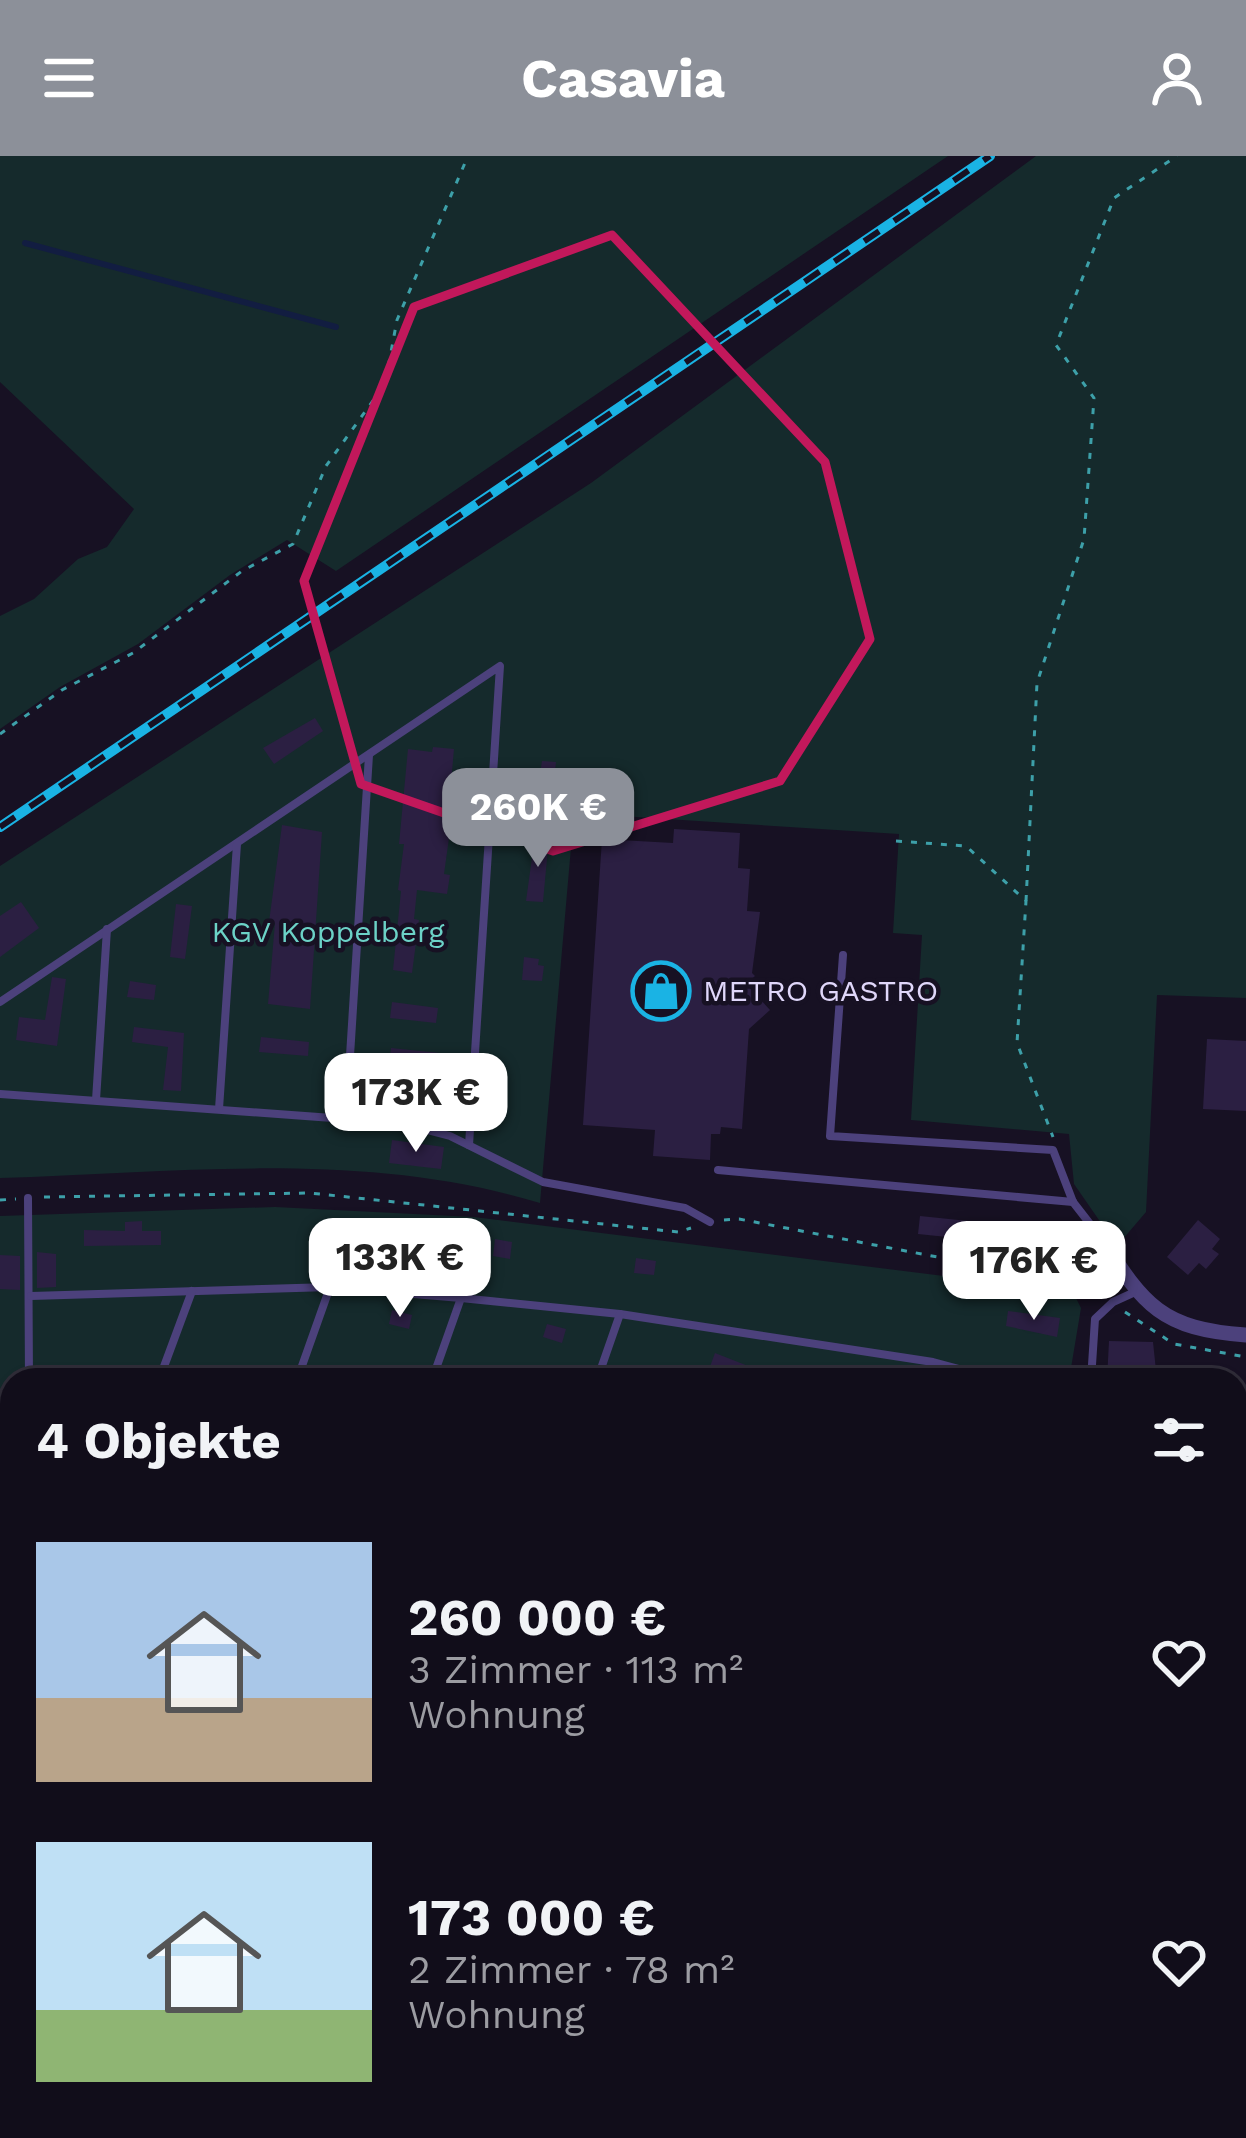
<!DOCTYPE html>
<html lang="de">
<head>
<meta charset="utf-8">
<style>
	:root { --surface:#110d1a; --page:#1e1b27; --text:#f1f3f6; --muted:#9c9ca2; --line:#302d39; --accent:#8c9099 }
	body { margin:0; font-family:"Work Sans",sans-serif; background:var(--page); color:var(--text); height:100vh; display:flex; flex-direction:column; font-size:45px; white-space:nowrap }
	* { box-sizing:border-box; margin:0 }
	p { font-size:39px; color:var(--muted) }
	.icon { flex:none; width:66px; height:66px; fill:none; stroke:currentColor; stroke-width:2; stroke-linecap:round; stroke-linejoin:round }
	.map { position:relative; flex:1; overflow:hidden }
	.details { position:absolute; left:0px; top:1212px; width:1248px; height:771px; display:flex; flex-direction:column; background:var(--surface); border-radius:36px 36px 0 0; box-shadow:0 3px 9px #0004,0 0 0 3px var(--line) }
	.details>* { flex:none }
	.price { position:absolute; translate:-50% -102px; padding:0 27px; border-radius:24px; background:#fff; color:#222; font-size:39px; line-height:78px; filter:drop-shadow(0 3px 6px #0008) }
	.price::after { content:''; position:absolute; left:50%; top:72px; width:36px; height:27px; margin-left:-18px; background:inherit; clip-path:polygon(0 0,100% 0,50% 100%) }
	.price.selected { background:var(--accent); color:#fff }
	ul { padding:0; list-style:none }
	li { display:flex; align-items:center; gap:36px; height:300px; padding:0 36px }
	li span { display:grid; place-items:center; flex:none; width:336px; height:240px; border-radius:0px; color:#555 }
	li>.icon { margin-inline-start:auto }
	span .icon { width:144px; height:144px; fill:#fffc; stroke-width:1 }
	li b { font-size:51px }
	h2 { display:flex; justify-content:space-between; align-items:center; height:144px; padding:0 36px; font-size:51px }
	header { display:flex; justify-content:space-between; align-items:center; height:156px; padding:0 36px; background:var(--accent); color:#fff; font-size:54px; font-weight:700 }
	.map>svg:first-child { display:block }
</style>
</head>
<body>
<header><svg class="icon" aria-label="menu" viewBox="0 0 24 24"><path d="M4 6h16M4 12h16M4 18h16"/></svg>Casavia<svg class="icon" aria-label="person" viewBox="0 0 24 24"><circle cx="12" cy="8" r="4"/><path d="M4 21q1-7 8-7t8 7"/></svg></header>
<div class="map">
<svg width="1246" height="1982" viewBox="0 0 1246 1982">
	<rect width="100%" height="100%" fill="#171123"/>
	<g fill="#152a2c">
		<polygon points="0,0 948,0 336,415 287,384 230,419 138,488 60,531 0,573 0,460 34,443 78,403 107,391 134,353 0,226"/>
		<path d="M1036,0H1246V842L1157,839L1146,1056L1117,1090L1074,1028L1069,978L911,964L922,779L893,777L899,678L574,657L540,1047C365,994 180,1016 0,1022V710L591,327Z"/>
		<polygon points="275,1051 474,1061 1063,1135 1076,1142 1081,1152 1069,1224 12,1224 12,1424 0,1419 0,1060"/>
		<polygon points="1236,1408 1246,1411 1246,1866 1236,1862"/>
		<polygon points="1236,1883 1246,1886 1246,1982 1043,1982 1044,1971 1236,1971"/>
		<polygon points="704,1971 857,1971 850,1982 701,1982"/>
	</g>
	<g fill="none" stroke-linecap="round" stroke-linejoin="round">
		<g stroke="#121d41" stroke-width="6">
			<polyline points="25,87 336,171"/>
			<polyline points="755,1982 758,1971"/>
		</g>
	</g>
	<g fill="#2b1f42">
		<polygon points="315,562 323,575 274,608 263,592"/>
		<polygon points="433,591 454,593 450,638 455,639 444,718 450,719 447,738 417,734 414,763 419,764 412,817 393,814 401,735 398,734 404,688 399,688 408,593 432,596"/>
		<polygon points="542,605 556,606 552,642 557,642 556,657 534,656"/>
		<polygon points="282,669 322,676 310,853 268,848 275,767 269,766"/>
		<polygon points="674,673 740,677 738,712 750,713 747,755 760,756 752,817 755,820 746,828 770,854 749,873 742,973 721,971 720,978 711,978 710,1004 653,1000 655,974 583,969 602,683 673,687"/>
		<polygon points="535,680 549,681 543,746 526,745"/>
		<polygon points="21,746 39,772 0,801 0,760"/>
		<polygon points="176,748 192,750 185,803 170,801"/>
		<polygon points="524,801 539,803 538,809 544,810 542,825 522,824"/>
		<polygon points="52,821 66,823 57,890 16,884 19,861 45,864"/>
		<polygon points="130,825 156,829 154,844 127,841"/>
		<polygon points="392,846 438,852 436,867 390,862"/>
		<polygon points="134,871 184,877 181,935 163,934 168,891 132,886"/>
		<polygon points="261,881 309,886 308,900 259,896"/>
		<polygon points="1207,883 1246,885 1246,955 1203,953"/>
		<polygon points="391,892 440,897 435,953 385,948"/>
		<polygon points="392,984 444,991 441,1013 389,1007"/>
		<polygon points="920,1060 978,1066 976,1084 918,1078"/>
		<polygon points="1198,1064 1220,1083 1212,1093 1219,1098 1206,1113 1199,1107 1188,1119 1167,1101"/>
		<polygon points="142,1065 142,1075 161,1075 161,1089 84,1090 84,1074 125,1075 125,1066"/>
		<polygon points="406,1074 464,1084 461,1100 404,1091"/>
		<polygon points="495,1083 512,1086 510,1103 493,1100"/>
		<polygon points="37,1096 56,1098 56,1131 37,1132"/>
		<polygon points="0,1099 20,1100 20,1134 0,1133"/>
		<polygon points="636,1102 656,1105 654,1119 634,1117"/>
		<polygon points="392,1154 412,1159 409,1173 389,1168"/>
		<polygon points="1008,1155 1060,1162 1057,1181 1006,1170"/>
		<polygon points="547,1168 566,1173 562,1187 543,1181"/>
		<polygon points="1109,1185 1153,1186 1157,1224 1107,1224"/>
		<polygon points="715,1197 781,1223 780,1224 705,1224"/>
	</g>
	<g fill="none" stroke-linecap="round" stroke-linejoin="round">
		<g stroke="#3da0a9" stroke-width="3" stroke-dasharray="6 9" stroke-linecap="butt">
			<polyline points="0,578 62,534 133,497 242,415 293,388 326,310 385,228 397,164 468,0"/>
			<polyline points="896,685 966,690 1026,745 1017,887 1053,981"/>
			<polyline points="1026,745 1037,527 1084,383 1094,242 1056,189 1114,42 1177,0"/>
			<polyline points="44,1041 310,1037 678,1076 691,1072"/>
			<polyline points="0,1044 16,1043"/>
			<polyline points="724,1064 739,1063 1052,1123 1096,1139"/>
			<polyline points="1125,1156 1174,1188 1246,1201"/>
			<polyline points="0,1431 12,1436"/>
			<polyline points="1236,1875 1246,1878"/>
		</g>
		<g stroke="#4c417c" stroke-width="8">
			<polyline points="843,799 830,980 1053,994 1073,1046 1101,1082"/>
			<polyline points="0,846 500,510 469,989"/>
			<polyline points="0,938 346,963 423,973 450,980 543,1026 685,1052 710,1066"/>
			<polyline points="96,944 107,773"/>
			<polyline points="219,953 237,688"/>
			<polyline points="346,963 369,599"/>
			<polyline points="718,1014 1073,1046"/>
			<polyline points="28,1042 29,1224"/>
			<polyline points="31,1140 330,1131 461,1142 620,1158 933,1206 1000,1224"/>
			<polyline points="159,1224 192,1135"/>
			<polyline points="297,1224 330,1131"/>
			<polyline points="432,1224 461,1142"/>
			<polyline points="597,1224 620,1158"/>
			<polyline points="1091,1224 1095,1163 1113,1146 1135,1136"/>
			<polyline points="1236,1401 1246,1405"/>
			<polyline points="1236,1475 1246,1479"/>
			<polyline points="1236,1775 1246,1748"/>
		</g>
		<path stroke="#4c417c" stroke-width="15" d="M1101,1082C1144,1150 1162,1173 1246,1179"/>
		<defs>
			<polyline id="rail" points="0,671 990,0"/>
		</defs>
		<use href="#rail" stroke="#1ab3e4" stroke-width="10"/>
		<use href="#rail" stroke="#171123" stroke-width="6" stroke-dasharray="18" stroke-linecap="butt"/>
	</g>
	<path fill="none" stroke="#c2185b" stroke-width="9" stroke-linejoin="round" d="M612,79L825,306L870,483L780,625L553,695L361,628L304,425L414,151Z"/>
	<defs>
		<symbol id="shop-ring" viewBox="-11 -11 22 22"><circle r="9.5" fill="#171123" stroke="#1ab3e4" stroke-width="1.5"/><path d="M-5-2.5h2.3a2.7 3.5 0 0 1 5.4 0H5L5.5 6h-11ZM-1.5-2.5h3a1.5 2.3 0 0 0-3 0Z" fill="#1ab3e4"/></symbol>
	</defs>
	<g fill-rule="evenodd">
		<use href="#shop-ring" x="628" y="802" width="66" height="66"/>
	</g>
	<g text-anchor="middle" stroke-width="9" stroke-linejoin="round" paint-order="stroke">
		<g font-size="30" fill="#6cd2c7" stroke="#171123">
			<text x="328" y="786">KGV Koppelberg</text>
		</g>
		<g font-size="30" fill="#e0d7fa" stroke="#171123" text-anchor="start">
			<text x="703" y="845">METRO GASTRO</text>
		</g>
	</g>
</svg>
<b class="price selected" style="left:538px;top:714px">260K €</b>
<b class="price" style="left:416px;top:999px">173K €</b>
<b class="price" style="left:400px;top:1164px">133K €</b>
<b class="price" style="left:1034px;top:1167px">176K €</b>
<section class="details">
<h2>4 Objekte<svg class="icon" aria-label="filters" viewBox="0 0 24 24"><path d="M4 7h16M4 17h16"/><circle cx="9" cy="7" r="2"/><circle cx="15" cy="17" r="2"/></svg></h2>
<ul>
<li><span style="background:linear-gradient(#a9c7e8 65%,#b9a48a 0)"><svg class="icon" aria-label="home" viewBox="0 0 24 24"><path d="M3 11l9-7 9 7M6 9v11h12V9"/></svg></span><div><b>260 000 €</b><p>3 Zimmer · 113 m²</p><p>Wohnung</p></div><svg class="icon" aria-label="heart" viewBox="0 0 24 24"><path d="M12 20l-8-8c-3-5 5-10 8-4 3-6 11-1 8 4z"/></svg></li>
<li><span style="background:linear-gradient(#bfe0f5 70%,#8fb573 0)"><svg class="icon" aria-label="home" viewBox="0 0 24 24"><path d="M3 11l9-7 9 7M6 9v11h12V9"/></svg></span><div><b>173 000 €</b><p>2 Zimmer · 78 m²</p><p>Wohnung</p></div><svg class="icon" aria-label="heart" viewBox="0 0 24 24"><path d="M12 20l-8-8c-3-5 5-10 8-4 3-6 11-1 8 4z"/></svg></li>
</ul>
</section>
</div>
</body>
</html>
